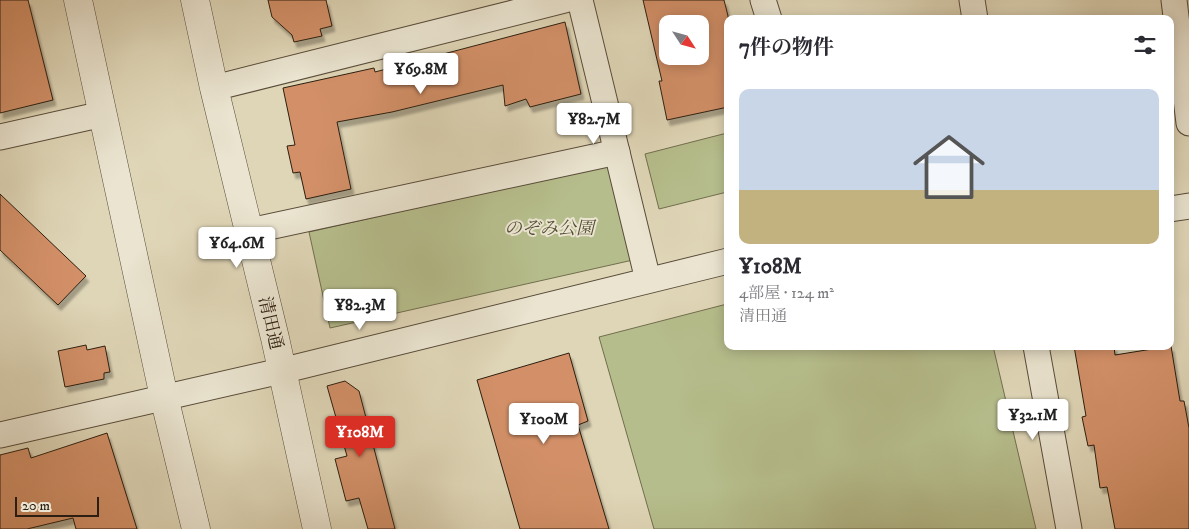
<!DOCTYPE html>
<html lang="ja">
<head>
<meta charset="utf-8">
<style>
	:root { --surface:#fff; --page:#f7f7f7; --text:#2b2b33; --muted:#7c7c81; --line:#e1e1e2; --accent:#d93025 }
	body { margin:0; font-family:"IM FELL DW Pica","Noto Serif JP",serif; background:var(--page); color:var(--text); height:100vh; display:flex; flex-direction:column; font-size:19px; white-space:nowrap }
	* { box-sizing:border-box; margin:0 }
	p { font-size:16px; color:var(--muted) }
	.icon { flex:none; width:28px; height:28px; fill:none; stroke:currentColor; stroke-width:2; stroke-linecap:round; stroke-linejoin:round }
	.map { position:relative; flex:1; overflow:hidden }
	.side { position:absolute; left:724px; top:15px; width:450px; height:335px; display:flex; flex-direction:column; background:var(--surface); border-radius:10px; box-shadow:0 2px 12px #0003 }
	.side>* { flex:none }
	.needle { width:32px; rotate:126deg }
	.controls { position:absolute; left:659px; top:15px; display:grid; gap:10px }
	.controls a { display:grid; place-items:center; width:50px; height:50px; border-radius:10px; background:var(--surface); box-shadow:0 2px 12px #0003; font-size:25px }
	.scale { position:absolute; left:15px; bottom:12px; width:84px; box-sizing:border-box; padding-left:5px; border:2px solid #2c1e10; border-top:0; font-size:14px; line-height:18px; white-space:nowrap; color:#2c1e10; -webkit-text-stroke:4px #eae4d0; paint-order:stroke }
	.price { position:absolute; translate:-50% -42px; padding:0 11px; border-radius:5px; background:#fff; color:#222; font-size:16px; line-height:32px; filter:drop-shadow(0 1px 2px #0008) }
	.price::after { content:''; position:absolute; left:50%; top:30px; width:15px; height:11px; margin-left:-8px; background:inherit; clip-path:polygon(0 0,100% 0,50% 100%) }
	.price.on { background:var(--accent); color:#fff }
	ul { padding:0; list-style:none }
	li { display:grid; align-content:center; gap:10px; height:265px; padding:0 15px }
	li+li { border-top:1px solid var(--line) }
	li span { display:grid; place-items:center; height:155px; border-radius:10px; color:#555 }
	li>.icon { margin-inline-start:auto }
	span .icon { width:90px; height:90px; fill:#fffc; stroke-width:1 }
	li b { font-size:21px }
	h2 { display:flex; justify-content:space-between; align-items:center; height:60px; padding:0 15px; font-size:21px }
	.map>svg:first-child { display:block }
</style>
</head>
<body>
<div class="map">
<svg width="1189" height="529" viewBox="0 0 1189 529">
	<defs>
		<filter id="shadow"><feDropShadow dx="3" dy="5.5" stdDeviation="1" flood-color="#0004"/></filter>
	</defs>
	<rect width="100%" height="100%" fill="#dfd6b7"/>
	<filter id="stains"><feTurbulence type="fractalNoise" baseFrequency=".004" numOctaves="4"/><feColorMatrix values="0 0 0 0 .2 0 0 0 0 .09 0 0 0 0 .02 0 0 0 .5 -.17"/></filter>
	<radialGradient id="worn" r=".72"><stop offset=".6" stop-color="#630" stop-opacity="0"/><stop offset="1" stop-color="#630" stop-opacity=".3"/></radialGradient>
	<g fill="#b6bd8c" stroke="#716e4e">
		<polygon points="727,133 727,192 659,209 645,154"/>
		<polygon points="612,164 633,260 330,328 309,232"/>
		<polygon points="727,304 728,346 993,346 1036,529 654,529 599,337"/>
	</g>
	<g fill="#d39068" stroke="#2c1e10" fill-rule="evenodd" filter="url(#shadow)">
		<polygon points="0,0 28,0 53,100 0,113"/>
		<polygon points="268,0 326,0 332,26 320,29 322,36 294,42 292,35 272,17"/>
		<path d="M643,0H724L728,16V107L667,120L659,81H662ZM668,24H700V56H668Z"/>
		<polygon points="565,22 581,94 530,107 526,99 505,106 503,85 392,112 337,122 351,189 306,199 300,172 293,173 287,146 295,145 283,88 374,68 375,72"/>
		<polygon points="0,194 86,276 58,305 0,250"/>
		<polygon points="86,345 87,350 105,346 110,372 104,373 104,379 65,387 58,351"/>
		<polygon points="1074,346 1114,346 1115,355 1171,346 1180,401 1184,401 1189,428 1189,529 1115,529 1107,487 1100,488 1094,445 1088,446 1082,417 1086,416"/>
		<polygon points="569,353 588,421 578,425 609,529 520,529 477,380"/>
		<polygon points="345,381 359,391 395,529 368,529 359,498 346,501 335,459 347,456 327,386"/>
		<polygon points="107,433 137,529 76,529 73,518 27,529 0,529 0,455 28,448 31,458"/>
	</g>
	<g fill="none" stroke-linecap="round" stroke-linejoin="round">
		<defs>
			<g id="minor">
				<polyline points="580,0 648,280"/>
				<polyline points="763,0 769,19"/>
				<polyline points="972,0 975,19"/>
				<polyline points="1174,0 1189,123"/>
				<polyline points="214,88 565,0"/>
				<polyline points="0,137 103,114"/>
				<polyline points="1170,209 1189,206"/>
				<polyline points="250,231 617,152"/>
				<polyline points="1036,346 1069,529"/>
				<polyline points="0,435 281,371 728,261"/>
			</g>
			<g id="tertiary">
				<polyline points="78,0 164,397 196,529"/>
				<polyline points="195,0 214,88 275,338 317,529"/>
			</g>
		</defs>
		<use href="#minor" stroke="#594c3a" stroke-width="27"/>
		<use href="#tertiary" stroke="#594c3a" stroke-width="29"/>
		<use href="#minor" stroke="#eae4d0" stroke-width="25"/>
		<use href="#tertiary" stroke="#eae4d0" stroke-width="28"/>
	</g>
	<g text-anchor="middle" stroke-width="4" stroke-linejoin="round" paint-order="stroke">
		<g font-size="18" font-style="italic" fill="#554e35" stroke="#eae4d0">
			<text x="549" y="234">のぞみ公園</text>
		</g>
		<g font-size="18" fill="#2c1e10" stroke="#eae4d0">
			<text transform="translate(271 323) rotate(77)" y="6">清田通</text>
		</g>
	</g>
	<rect width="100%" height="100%" filter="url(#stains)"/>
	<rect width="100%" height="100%" fill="url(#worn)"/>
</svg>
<div class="controls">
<a><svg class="needle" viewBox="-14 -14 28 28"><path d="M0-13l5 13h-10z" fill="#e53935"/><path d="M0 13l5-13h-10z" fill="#7c7c81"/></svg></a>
</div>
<div class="scale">20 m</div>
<b class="price" style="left:421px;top:95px">¥69.8M</b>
<b class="price" style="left:594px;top:145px">¥82.7M</b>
<b class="price" style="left:237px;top:269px">¥64.6M</b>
<b class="price" style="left:360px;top:331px">¥82.3M</b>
<b class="price" style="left:1033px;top:441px">¥32.1M</b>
<b class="price" style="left:544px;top:445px">¥100M</b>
<b class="price on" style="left:360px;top:458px">¥108M</b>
<section class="side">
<h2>7件の物件<svg class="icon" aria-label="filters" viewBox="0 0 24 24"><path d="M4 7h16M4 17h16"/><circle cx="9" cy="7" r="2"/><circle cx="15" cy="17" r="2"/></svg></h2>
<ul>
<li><span style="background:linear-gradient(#c9d6e8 65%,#c2b280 0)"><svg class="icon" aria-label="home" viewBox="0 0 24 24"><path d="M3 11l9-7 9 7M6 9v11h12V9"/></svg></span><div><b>¥108M</b><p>4部屋 · 124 m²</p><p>清田通</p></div></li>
</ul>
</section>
</div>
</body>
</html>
